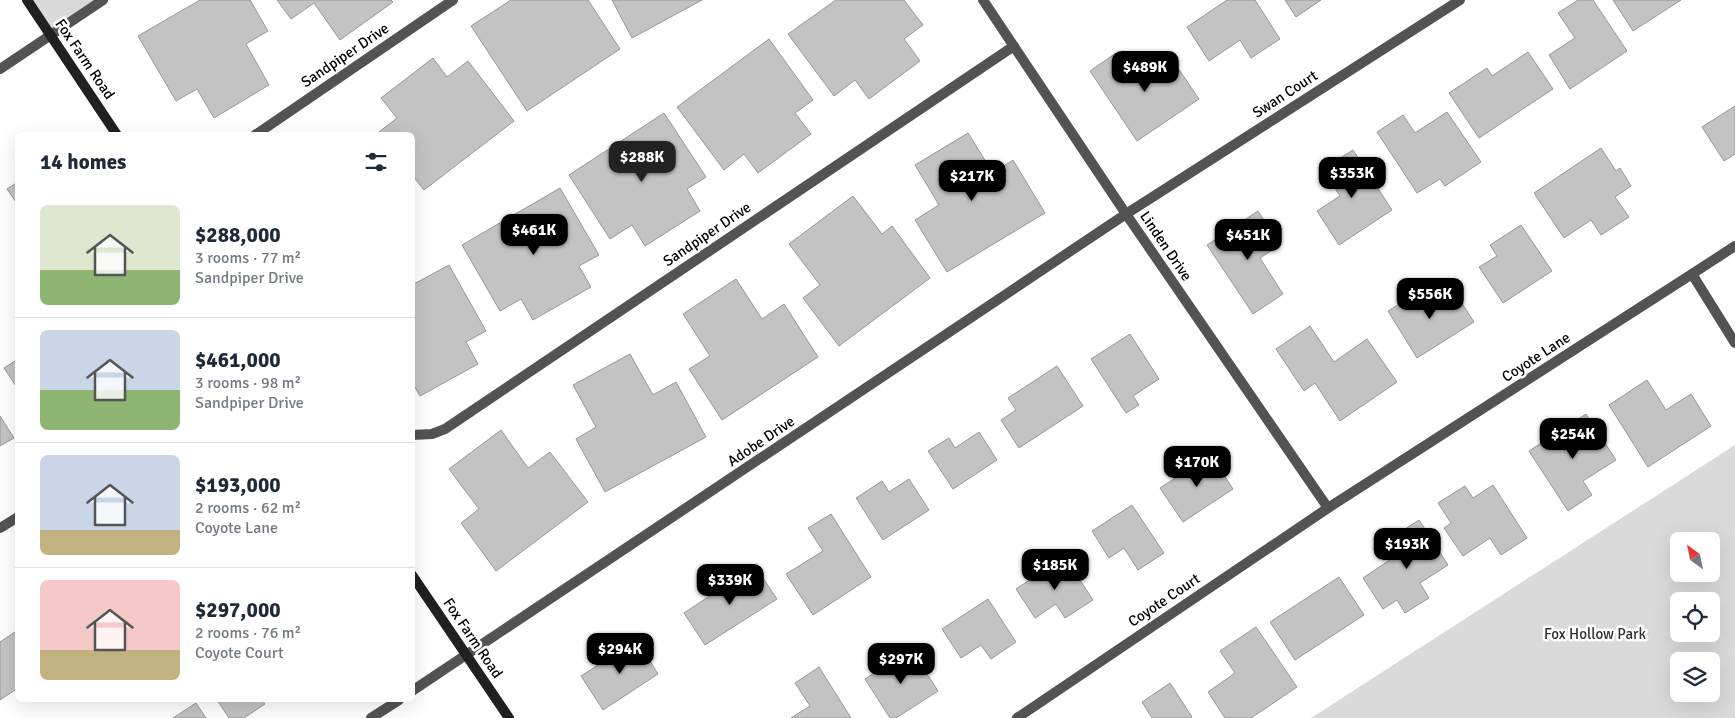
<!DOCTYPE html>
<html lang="en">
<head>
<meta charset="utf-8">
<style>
	:root { --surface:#fff; --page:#f2f2f3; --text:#1f2937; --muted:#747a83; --line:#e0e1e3; --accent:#000 }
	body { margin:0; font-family:Signika,sans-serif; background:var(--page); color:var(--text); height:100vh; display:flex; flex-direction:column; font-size:19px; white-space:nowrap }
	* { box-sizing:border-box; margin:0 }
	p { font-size:16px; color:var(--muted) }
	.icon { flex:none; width:28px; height:28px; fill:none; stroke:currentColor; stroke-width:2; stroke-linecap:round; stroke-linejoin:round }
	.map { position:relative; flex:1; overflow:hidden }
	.panel { position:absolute; left:15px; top:132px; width:400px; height:570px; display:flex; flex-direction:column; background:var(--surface); border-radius:8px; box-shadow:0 5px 20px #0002 }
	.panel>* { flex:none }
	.needle { width:32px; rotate:327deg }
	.fabs { position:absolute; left:1670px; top:532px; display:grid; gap:10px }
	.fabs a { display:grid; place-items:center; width:50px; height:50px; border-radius:8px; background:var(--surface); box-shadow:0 5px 20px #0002; font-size:25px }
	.price { position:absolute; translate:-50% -42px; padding:0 11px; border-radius:10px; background:var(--accent); color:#fff; font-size:16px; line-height:32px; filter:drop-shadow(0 1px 2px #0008) }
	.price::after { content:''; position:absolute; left:50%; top:30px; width:15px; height:11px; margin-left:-8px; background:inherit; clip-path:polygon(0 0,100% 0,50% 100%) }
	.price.on { background:#222; color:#fff }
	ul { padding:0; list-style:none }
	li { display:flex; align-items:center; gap:15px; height:125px; padding:0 25px }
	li+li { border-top:1px solid var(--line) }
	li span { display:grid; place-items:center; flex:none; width:140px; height:100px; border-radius:8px; color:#555 }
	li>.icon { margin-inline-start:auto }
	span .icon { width:60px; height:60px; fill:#fffc; stroke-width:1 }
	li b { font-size:21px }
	h2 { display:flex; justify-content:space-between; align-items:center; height:60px; padding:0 25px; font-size:21px }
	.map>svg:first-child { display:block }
</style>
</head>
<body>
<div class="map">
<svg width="1735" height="718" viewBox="0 0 1735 718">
	<rect width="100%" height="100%" fill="#fff"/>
	<g fill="#dadada" fill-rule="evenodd">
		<polygon points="27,0 103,0 50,35"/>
		<path d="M1735,445V718H1311ZM1679,541H1711V574H1679ZM1679,601H1711V634H1679ZM1679,661H1711V694H1679Z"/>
	</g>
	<g fill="#c3c3c3" stroke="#979797">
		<polygon points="200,0 250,0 268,31 246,44 269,85 214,118 197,89 176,101 138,36"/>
		<polygon points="277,0 391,0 393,2 340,40 314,3 291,19"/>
		<polygon points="511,0 588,0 620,49 527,111 471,26"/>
		<polygon points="612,0 702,0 632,38"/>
		<polygon points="836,0 904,0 923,25 904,39 920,61 869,99 855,80 834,96 788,34"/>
		<polygon points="1227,0 1255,0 1280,39 1251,58 1240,40 1209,61 1187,27"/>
		<polygon points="1285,0 1321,0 1296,17"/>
		<polygon points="1578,0 1593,0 1627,51 1570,89 1549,55 1575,38 1558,13"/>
		<polygon points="1613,0 1681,0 1633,31"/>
		<polygon points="769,39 813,100 795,113 811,134 758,173 744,154 724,170 677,107"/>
		<polygon points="1167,52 1199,99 1137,141 1090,71 1116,53 1132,76"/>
		<polygon points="1528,52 1553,89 1479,138 1449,93 1487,68 1492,76"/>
		<polygon points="433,58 447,77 468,61 514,121 424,190 412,175 412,135 381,135 379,132 397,118 381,98"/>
		<polygon points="1735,106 1735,154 1724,161 1702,127"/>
		<polygon points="1447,112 1481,162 1445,186 1440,179 1417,193 1377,132 1403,115 1415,133"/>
		<polygon points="664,113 706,177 687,189 700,211 645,246 632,225 610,239 569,175"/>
		<polygon points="968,133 993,173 1013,160 1045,213 947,272 915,220 939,205 915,165"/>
		<polygon points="1601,148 1616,171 1620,168 1631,186 1615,197 1629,217 1601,235 1591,220 1564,238 1534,193"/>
		<polygon points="1353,150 1392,210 1339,245 1317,211 1340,196 1323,169"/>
		<polygon points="18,182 18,205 7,189"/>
		<polygon points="560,188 599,255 579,266 591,287 533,320 521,299 500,311 462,245"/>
		<polygon points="853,196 882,234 892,226 930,278 839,346 803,298 820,285 789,244"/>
		<polygon points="1258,211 1280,245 1260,258 1283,294 1253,314 1207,245"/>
		<polygon points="1521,225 1552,271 1503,303 1479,267 1497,256 1490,245"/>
		<polygon points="449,265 486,331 466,342 478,364 420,396 412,382 412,285"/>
		<polygon points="736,279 762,319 784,304 818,357 722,420 689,369 710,356 683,314"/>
		<polygon points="1424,289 1433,304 1454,291 1474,322 1417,358 1388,311"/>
		<polygon points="1310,326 1334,362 1367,339 1397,382 1340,421 1315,383 1304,391 1276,349"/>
		<polygon points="1130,334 1159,379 1133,396 1139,405 1126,413 1091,359"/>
		<polygon points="630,354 653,395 676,382 706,437 605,492 576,439 596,427 573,385"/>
		<polygon points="18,359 18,389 4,368"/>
		<polygon points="1057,366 1083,406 1019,448 1001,420 1016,410 1008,398"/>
		<polygon points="1647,380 1666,410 1691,394 1711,426 1648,467 1609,405"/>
		<polygon points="1586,414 1616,460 1583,481 1592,495 1568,511 1529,451"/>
		<polygon points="0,416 14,438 0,446"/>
		<polygon points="501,430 528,468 550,452 588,502 496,571 461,523 479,509 449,469"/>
		<polygon points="979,432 997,460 953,489 928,451 949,438 955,448"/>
		<polygon points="1211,455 1233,489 1183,522 1160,488"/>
		<polygon points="909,479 929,510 883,540 856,498 882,481 889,492"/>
		<polygon points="1493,485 1527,538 1501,555 1490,538 1463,556 1444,528 1451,523 1438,503 1465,486 1473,498"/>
		<polygon points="1132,505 1164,553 1138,570 1124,548 1109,558 1092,531"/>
		<polygon points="831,514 871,577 813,615 786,574 823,551 808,528"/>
		<polygon points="1419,520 1448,565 1420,583 1429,598 1405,613 1397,600 1383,609 1363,578 1400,553 1391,538"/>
		<polygon points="1065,557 1093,600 1065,618 1056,604 1035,618 1016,589"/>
		<polygon points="755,566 777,599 705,645 684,613"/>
		<polygon points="1339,577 1364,615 1295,660 1270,622"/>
		<polygon points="988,599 1016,642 991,659 981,645 961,658 942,629"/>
		<polygon points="1256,627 1297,687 1251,718 1225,718 1208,692 1235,673 1220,651"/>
		<polygon points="18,630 18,688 0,700 0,642"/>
		<polygon points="637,640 658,674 603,710 581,676"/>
		<polygon points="911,649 938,691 896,718 890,718 865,679"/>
		<polygon points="819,667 851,718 791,718 810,706 795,683"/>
		<polygon points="1170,683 1192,717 1190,718 1152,718 1142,702"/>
		<polygon points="217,700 262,700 265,704 244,718 229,718"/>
		<polygon points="196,703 206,718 173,718"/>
	</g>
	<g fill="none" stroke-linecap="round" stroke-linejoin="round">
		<g stroke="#535353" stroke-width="10">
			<polyline points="983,0 1126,214 1328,508"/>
			<polyline points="0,69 103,0"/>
			<polyline points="255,135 453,0"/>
			<polyline points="1692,274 1735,246"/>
			<polyline points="412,435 432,434 445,429 1014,46"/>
			<polyline points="0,528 18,517"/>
			<polyline points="412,691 1126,214 1460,0"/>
			<polyline points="371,718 399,700"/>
			<polyline points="1017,718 1328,508 1692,274 1735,343"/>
		</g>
		<g stroke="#202020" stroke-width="10">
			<polyline points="27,0 117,135"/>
			<polyline points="412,575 509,718"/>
		</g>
	</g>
	<g text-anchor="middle" stroke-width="5" stroke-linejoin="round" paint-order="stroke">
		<g font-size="15" fill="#000" stroke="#fff">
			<text transform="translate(345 55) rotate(-34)" y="5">Sandpiper Drive</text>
			<text transform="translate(85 59) rotate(56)" y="5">Fox Farm Road</text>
			<text transform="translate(1285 94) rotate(-33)" y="5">Swan Court</text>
			<text transform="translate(707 234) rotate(-34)" y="5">Sandpiper Drive</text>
			<text transform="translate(1166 246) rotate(56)" y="5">Linden Drive</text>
			<text transform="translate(1536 357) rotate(-33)" y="5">Coyote Lane</text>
			<text transform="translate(761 441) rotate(-34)" y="5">Adobe Drive</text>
			<text transform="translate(1164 600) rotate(-34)" y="5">Coyote Court</text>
			<text transform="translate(473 638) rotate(56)" y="5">Fox Farm Road</text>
		</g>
		<g font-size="15" fill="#313131" stroke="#fff">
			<text x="1595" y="639">Fox Hollow Park</text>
		</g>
	</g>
</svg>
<div class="fabs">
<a><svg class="needle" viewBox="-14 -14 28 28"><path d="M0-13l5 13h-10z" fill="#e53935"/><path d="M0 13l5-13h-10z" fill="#747a83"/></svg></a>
<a><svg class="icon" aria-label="locate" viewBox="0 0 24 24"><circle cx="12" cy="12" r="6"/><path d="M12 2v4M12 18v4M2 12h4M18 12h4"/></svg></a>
<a><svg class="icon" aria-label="layers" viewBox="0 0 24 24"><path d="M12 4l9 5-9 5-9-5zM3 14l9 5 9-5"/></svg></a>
</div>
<b class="price" style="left:1145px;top:93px">$489K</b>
<b class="price on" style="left:642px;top:183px">$288K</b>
<b class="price" style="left:1352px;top:199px">$353K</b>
<b class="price" style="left:972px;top:202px">$217K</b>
<b class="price" style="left:534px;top:256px">$461K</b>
<b class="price" style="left:1248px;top:261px">$451K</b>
<b class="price" style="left:1430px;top:320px">$556K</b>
<b class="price" style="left:1573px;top:460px">$254K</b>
<b class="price" style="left:1197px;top:488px">$170K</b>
<b class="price" style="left:1407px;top:570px">$193K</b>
<b class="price" style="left:1055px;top:591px">$185K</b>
<b class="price" style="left:730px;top:606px">$339K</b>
<b class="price" style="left:620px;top:675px">$294K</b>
<b class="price" style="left:901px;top:685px">$297K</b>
<section class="panel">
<h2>14 homes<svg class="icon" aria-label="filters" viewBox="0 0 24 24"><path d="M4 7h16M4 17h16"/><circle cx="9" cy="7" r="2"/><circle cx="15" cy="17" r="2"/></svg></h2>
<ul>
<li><span style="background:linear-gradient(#dfe7d0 65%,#8fb573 0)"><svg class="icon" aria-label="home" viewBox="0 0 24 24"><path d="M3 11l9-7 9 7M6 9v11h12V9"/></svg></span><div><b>$288,000</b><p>3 rooms · 77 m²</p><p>Sandpiper Drive</p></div></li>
<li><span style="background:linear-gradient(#c9d6e8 60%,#8fb573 0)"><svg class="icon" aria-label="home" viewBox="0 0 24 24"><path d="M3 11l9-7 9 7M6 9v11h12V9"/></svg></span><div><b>$461,000</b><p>3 rooms · 98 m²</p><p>Sandpiper Drive</p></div></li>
<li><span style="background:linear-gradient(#c9d6e8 75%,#c2b280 0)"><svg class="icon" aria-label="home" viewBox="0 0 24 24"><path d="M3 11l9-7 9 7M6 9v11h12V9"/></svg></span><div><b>$193,000</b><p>2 rooms · 62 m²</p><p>Coyote Lane</p></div></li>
<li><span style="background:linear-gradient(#f6c9c9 70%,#c2b280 0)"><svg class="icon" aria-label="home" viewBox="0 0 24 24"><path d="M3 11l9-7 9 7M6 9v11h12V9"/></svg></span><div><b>$297,000</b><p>2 rooms · 76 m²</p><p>Coyote Court</p></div></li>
</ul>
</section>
</div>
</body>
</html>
